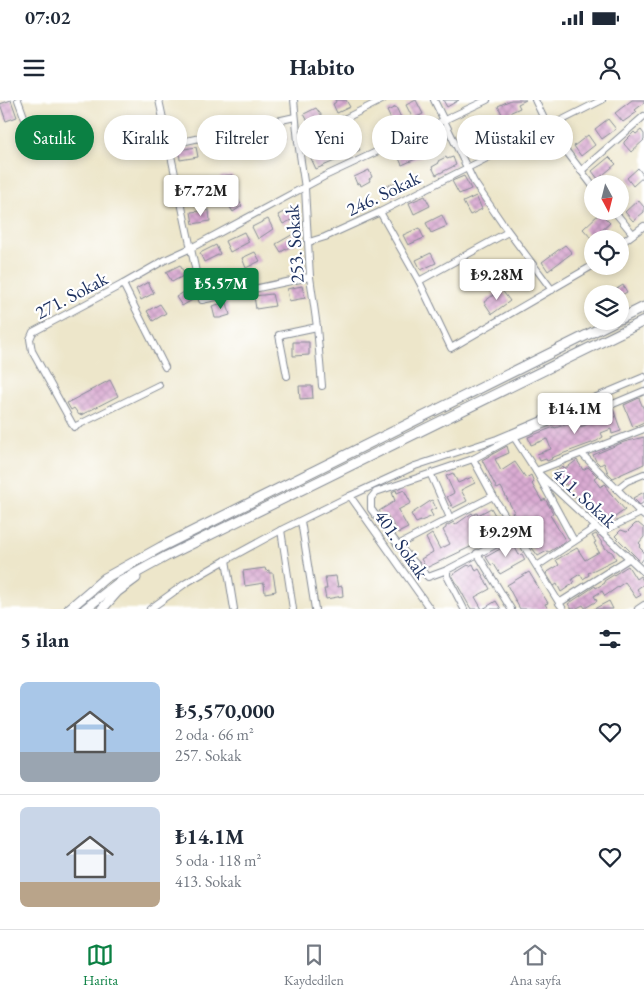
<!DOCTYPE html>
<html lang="tr">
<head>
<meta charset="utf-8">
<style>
	:root { --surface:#fff; --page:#f2f2f3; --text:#1f2937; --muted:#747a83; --line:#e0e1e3; --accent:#0b8043 }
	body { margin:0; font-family:"EB Garamond",serif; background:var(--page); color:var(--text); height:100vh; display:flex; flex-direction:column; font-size:19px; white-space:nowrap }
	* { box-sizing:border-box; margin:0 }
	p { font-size:16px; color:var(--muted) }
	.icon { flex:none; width:28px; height:28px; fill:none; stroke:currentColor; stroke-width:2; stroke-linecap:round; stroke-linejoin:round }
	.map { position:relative; height:509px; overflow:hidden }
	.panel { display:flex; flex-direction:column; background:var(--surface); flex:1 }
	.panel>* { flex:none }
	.hud { position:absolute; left:15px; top:15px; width:615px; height:45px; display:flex; gap:10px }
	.needle { width:32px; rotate:173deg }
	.controls { position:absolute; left:584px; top:75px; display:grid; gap:10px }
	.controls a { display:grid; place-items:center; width:45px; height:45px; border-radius:50%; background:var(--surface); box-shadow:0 2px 8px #0003; font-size:25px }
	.price { position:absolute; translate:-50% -42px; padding:0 11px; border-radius:5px; background:#fff; color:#222; font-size:16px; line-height:32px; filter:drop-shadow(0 1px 2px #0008) }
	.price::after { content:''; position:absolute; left:50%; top:30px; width:15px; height:11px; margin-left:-8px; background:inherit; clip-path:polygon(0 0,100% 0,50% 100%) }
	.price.on { background:var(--accent); color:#fff }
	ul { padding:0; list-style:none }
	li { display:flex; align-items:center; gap:15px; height:125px; padding:0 20px }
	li+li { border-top:1px solid var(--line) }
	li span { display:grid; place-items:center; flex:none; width:140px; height:100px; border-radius:8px; color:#555 }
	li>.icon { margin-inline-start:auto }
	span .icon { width:60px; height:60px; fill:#fffc; stroke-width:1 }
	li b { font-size:21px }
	h2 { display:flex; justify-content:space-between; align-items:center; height:60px; padding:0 20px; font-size:21px }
	.pill { padding:0 18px; border-radius:22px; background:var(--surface); box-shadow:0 2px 8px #0003; font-size:18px; line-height:45px }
	.pill.on { background:var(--accent); color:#fff }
	.status { display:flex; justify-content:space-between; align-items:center; height:35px; padding:0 25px; background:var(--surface); direction:ltr }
	.status svg { height:14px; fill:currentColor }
	header { display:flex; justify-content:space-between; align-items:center; height:65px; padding:0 20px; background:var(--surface); font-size:22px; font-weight:700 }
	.tab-bar { display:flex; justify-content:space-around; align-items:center; height:70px; border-top:1px solid var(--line); background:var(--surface); font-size:14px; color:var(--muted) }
	.tab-bar a { display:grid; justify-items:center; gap:2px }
	.tab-bar .on { color:var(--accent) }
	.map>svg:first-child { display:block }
</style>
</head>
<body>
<div class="status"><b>07:02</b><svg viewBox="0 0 49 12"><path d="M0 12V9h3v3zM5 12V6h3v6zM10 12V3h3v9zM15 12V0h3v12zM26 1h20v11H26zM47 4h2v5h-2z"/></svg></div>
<header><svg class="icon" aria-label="menu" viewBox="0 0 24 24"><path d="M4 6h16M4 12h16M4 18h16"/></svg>Habito<svg class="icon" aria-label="person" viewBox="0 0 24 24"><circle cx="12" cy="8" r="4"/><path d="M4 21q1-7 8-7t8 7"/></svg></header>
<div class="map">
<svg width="644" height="509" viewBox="0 0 644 509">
	<defs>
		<pattern id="building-cross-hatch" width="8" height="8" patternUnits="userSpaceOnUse" patternTransform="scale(1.25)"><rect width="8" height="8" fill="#daabd2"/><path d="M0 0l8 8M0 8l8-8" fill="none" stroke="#ba93b7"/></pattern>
	</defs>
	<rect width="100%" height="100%" fill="#fff"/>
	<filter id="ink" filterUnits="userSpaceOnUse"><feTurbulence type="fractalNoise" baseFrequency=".02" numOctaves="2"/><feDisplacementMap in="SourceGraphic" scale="10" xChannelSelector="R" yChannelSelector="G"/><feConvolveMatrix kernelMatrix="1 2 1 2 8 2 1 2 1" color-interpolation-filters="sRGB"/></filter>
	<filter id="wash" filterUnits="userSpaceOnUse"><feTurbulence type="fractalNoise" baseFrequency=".0096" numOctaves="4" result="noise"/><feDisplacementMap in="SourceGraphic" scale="20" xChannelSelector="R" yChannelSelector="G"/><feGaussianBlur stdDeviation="1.12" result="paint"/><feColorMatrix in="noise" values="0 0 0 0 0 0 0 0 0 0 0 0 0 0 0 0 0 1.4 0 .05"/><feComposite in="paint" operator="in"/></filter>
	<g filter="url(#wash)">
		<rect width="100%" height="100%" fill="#ede6ca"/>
		<g id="blocks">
			<g fill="url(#building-cross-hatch)">
				<polygon points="11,0 17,17 6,21 0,4"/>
				<polygon points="335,0 346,0 350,7 337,13 333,4 336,2"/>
				<polygon points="416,0 423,14 413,19 406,5"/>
				<polygon points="443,0 459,0 447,7"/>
				<polygon points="511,0 526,0 518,4 520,8 503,16 498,6"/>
				<polygon points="632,0 644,0 644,3 635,10 637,12 623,22 615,13"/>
				<polygon points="396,7 405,26 396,30 387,11"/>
				<polygon points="316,8 322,16 320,17 322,21 311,27 304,14"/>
				<polygon points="485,16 489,24 468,33 465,25"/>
				<polygon points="533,17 537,25 522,32 519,24"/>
				<polygon points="608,19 616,29 602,39 595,29"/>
				<polygon points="285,30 287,39 273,41 272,32"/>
				<polygon points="641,30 644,34 644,40 631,52 624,44 624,42 634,32 636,34"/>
				<polygon points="256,34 258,45 244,48 242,36"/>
				<polygon points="493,35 496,43 476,52 472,44"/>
				<polygon points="588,35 595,45 581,56 574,46"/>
				<polygon points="353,38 360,50 316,69 309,54 323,47 325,51 338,44 340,47 351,42 349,40"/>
				<polygon points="196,47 198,57 180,60 179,50"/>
				<polygon points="412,47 413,49 418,47 422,56 402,65 398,56 405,54 404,51"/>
				<polygon points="446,57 447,59 453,57 456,65 436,75 432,67 439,63 438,61"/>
				<polygon points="609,57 616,64 598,79 592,71"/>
				<polygon points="638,68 644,76 633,86 627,78"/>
				<polygon points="369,70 372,77 369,79 370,81 361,86 360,83 357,84 354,77"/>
				<polygon points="232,75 234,84 222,87 220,77"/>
				<polygon points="464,76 471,89 459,94 452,81"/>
				<polygon points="396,82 400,90 398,91 399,93 392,97 391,94 386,97 382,88"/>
				<polygon points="210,87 212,93 209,93 210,97 194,101 190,92"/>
				<polygon points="425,96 430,106 414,114 409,103"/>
				<polygon points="476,96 482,109 470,115 463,102"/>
				<polygon points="237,98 242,106 233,112 228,104"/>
				<polygon points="638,100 644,107 644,112 633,121 625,112"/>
				<polygon points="293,107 298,117 283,124 278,115"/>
				<polygon points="209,110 210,121 193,124 191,112"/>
				<polygon points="600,113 610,123 592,139 583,129"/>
				<polygon points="442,115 447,126 431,133 426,123"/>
				<polygon points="268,119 273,129 258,139 252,127"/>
				<polygon points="419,128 424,138 408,145 403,135"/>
				<polygon points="244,132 249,142 230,152 225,141"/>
				<polygon points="295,133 300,141 281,152 276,144"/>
				<polygon points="216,145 220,154 204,162 200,153"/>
				<polygon points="565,145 572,153 548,171 542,162"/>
				<polygon points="255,152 260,161 246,168 242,158"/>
				<polygon points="431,153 436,163 421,170 416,160"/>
				<polygon points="180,165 185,175 172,182 166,172"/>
				<polygon points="218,171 224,181 211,188 204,178"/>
				<polygon points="148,182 154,193 141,200 136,189"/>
				<polygon points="623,185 627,192 620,196 620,194 617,194 615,190"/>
				<polygon points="302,186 305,198 289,201 287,189"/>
				<polygon points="189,189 194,199 182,206 176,197"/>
				<polygon points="501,189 510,201 492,214 484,202"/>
				<polygon points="272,194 275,206 256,209 254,196"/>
				<polygon points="227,202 230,215 220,218 215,218 212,206"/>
				<polygon points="160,204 166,213 153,221 147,211"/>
				<polygon points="293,242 309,242 309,255 293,256"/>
				<polygon points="110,280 118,296 81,315 81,314 79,315 74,308 71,310 67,303"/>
				<polygon points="299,286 312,286 313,298 300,299"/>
				<polygon points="639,298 644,310 644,322 633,327 624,305"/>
				<polygon points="613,309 621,331 612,334 611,329 601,333 603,337 597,341 551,358 552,359 547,361 546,359 540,361 537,354 551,349 547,339 531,345 528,337 554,327 555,328 568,324 573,323 575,329 588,324 587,320"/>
				<polygon points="644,337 644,364 613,378 608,373 604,363 600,365 596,361 593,355 624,342"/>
				<polygon points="507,346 509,353 495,359 501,371 515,362 526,378 531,375 534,382 532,384 542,401 545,399 548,404 553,413 550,415 565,440 565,442 549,452 547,451 538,456 527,441 531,439 525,430 521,432 519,428 521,427 521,425 512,413 514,412 501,387 497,389 482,360"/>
				<polygon points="577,360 583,370 588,367 597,376 594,378 600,387 605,384 607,386 607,389 625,410 605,424 595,414 593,416 588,413 576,396 573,398 569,393 571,391 566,384 564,385 561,382 560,383 552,374 561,367 562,366 565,369"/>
				<polygon points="453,373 458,383 472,377 475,383 461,390 467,401 453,408 447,397 454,393 446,376"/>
				<polygon points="396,390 397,393 404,390 411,403 398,410 408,428 398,433 387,415 384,417 379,411 395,401 392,392"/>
				<polygon points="644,392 644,402 640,405 633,398"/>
				<polygon points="432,400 436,408 430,411 433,416 416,423 411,414"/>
				<polygon points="491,408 504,431 426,468 421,459 433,452 426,438 432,434 440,449 450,444 443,430 446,428 446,426 454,422 455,425 472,413 473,415 477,413 478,415"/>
				<polygon points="638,423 644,428 644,437 639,443 641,445 639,447 644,452 644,458 641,462 615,436 621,430 627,432 635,424"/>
				<polygon points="596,434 606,449 612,452 616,459 588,473 589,475 583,479 580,474 572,479 574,483 561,492 557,484 554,486 546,473 559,465 556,460 577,448 585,460 599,452 594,443 596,442 592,436"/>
				<polygon points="512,442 519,455 522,454 525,460 500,474 494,464 491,465 486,457"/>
				<polygon points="473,464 476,471 479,469 490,489 475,497 482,509 471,509 452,475 468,465 469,466"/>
				<polygon points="628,466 636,479 640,476 644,482 644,484 637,489 641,495 636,498 625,482 605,496 602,491 594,496 597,501 585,508 583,505 575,509 572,509 568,504 595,486 596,488 605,483 604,481"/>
				<polygon points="265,468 266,471 269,470 269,473 273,473 276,491 265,493 264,483 245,486 243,471"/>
				<polygon points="529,472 548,503 545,504 548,509 520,509 507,485"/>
				<polygon points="336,476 338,487 342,486 343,496 326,499 324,489 327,489 325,477"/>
				<polygon points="496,501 501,509 483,509"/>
				<polygon points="609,501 613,509 594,509"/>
			</g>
		</g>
	</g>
	<g filter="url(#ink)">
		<use href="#blocks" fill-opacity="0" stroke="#848a94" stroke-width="1"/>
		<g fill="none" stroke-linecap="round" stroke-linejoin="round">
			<defs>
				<g id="minor">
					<polyline points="18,0 26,22"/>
					<polyline points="159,0 202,200 310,177"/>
					<polyline points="294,0 298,42 305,88 310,177 317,227 322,286"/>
					<polyline points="434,0 474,82 502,123 552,190"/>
					<polyline points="535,0 548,27 592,85"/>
					<polyline points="298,42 382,0"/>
					<polyline points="168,45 295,17"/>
					<polyline points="581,71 644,16"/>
					<polyline points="614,111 633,134"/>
					<polyline points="380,112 419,181 451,248 592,166"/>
					<polyline points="309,142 325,137 380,112 602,0"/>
					<polyline points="620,144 644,126"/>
					<polyline points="419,181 508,132"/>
					<polyline points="123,184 165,267"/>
					<polyline points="287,276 279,235 317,227"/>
					<polyline points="159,285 74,327 32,251 30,239 33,232 123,184 165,160 191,148 325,76 487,0"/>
					<polyline points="514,337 536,371 644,472"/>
					<polyline points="582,354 644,416"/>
					<polyline points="473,359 493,396 563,509"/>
					<polyline points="431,375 450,418"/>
					<polyline points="617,389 627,381 644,374"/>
					<polyline points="350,396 430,509"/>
					<polyline points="301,421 315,509"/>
					<polyline points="281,430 293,509"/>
					<polyline points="601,432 643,412"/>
					<polyline points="516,434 447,470 428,477 398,445 371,409 371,398 376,392 473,359 514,337 555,320 582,317 644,291"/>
					<polyline points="574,441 536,371 644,329"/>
					<polyline points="398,445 493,396"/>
					<polyline points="477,453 511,509"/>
					<polyline points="226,460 234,509"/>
					<polyline points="537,466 596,427"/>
					<polyline points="447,470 447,476 464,509"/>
					<polyline points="559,503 630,458"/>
					<polyline points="150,509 186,483 226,460 281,430 350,396 415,366 497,339 644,277"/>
					<polyline points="638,509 644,505"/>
				</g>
				<g id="highway">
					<polyline points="620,219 644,207"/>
					<polyline points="69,509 105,478 161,447 615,221"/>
					<polyline points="85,509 118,483 167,456 644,221"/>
					<polyline points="102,509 117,492 136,478"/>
				</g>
			</defs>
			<use href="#minor" stroke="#848a94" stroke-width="8"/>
			<use href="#highway" stroke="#848a94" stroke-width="11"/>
			<use href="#minor" stroke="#fff" stroke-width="6"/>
			<use href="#highway" stroke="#fff" stroke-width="9"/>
		</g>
	</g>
	<g text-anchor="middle" stroke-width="4.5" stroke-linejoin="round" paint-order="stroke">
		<g font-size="19" fill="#1b2f5e" stroke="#fff">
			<text transform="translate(383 93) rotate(-26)" y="7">246. Sokak</text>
			<text transform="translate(294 144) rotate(-94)" y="7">253. Sokak</text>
			<text transform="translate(71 195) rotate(-28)" y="7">271. Sokak</text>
			<text transform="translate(585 397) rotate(43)" y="7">411. Sokak</text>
			<text transform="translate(402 444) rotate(55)" y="7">401. Sokak</text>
		</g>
	</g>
</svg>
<div class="controls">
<a><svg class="needle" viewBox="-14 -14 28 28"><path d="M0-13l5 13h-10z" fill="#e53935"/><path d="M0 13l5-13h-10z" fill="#747a83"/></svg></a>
<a><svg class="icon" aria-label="locate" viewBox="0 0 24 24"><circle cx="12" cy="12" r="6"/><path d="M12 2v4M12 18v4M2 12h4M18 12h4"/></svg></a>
<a><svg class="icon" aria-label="layers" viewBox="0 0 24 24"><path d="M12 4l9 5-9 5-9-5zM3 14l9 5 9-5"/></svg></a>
</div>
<b class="price" style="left:201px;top:117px">₺7.72M</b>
<b class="price" style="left:497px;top:201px">₺9.28M</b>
<b class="price on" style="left:221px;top:210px">₺5.57M</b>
<b class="price" style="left:575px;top:335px">₺14.1M</b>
<b class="price" style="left:506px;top:458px">₺9.29M</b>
<div class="hud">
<a class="pill on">Satılık</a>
<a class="pill">Kiralık</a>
<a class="pill">Filtreler</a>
<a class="pill">Yeni</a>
<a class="pill">Daire</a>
<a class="pill">Müstakil ev</a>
</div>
</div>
<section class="panel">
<h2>5 ilan<svg class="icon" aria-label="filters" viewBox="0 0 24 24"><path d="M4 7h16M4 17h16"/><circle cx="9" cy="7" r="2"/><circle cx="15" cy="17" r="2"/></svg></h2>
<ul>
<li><span style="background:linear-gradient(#a9c7e8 70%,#9aa5b1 0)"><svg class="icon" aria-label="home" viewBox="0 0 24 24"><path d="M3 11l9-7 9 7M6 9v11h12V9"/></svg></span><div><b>₺5,570,000</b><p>2 oda · 66 m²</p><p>257. Sokak</p></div><svg class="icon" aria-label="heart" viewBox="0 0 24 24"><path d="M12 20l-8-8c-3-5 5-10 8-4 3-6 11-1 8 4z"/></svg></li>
<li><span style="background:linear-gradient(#c9d6e8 75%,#b9a48a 0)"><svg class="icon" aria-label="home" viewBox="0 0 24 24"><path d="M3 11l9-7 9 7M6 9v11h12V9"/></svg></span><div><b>₺14.1M</b><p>5 oda · 118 m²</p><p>413. Sokak</p></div><svg class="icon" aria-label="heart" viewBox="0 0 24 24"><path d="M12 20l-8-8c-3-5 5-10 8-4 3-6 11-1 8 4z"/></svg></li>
</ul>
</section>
<nav class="tab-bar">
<a class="on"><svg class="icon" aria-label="map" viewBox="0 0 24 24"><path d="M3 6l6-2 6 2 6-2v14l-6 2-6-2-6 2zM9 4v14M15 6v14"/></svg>Harita</a>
<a><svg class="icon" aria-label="saved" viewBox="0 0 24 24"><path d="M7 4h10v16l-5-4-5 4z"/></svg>Kaydedilen</a>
<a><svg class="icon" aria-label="home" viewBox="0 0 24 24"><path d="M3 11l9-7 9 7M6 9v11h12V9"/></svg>Ana sayfa</a>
</nav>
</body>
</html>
